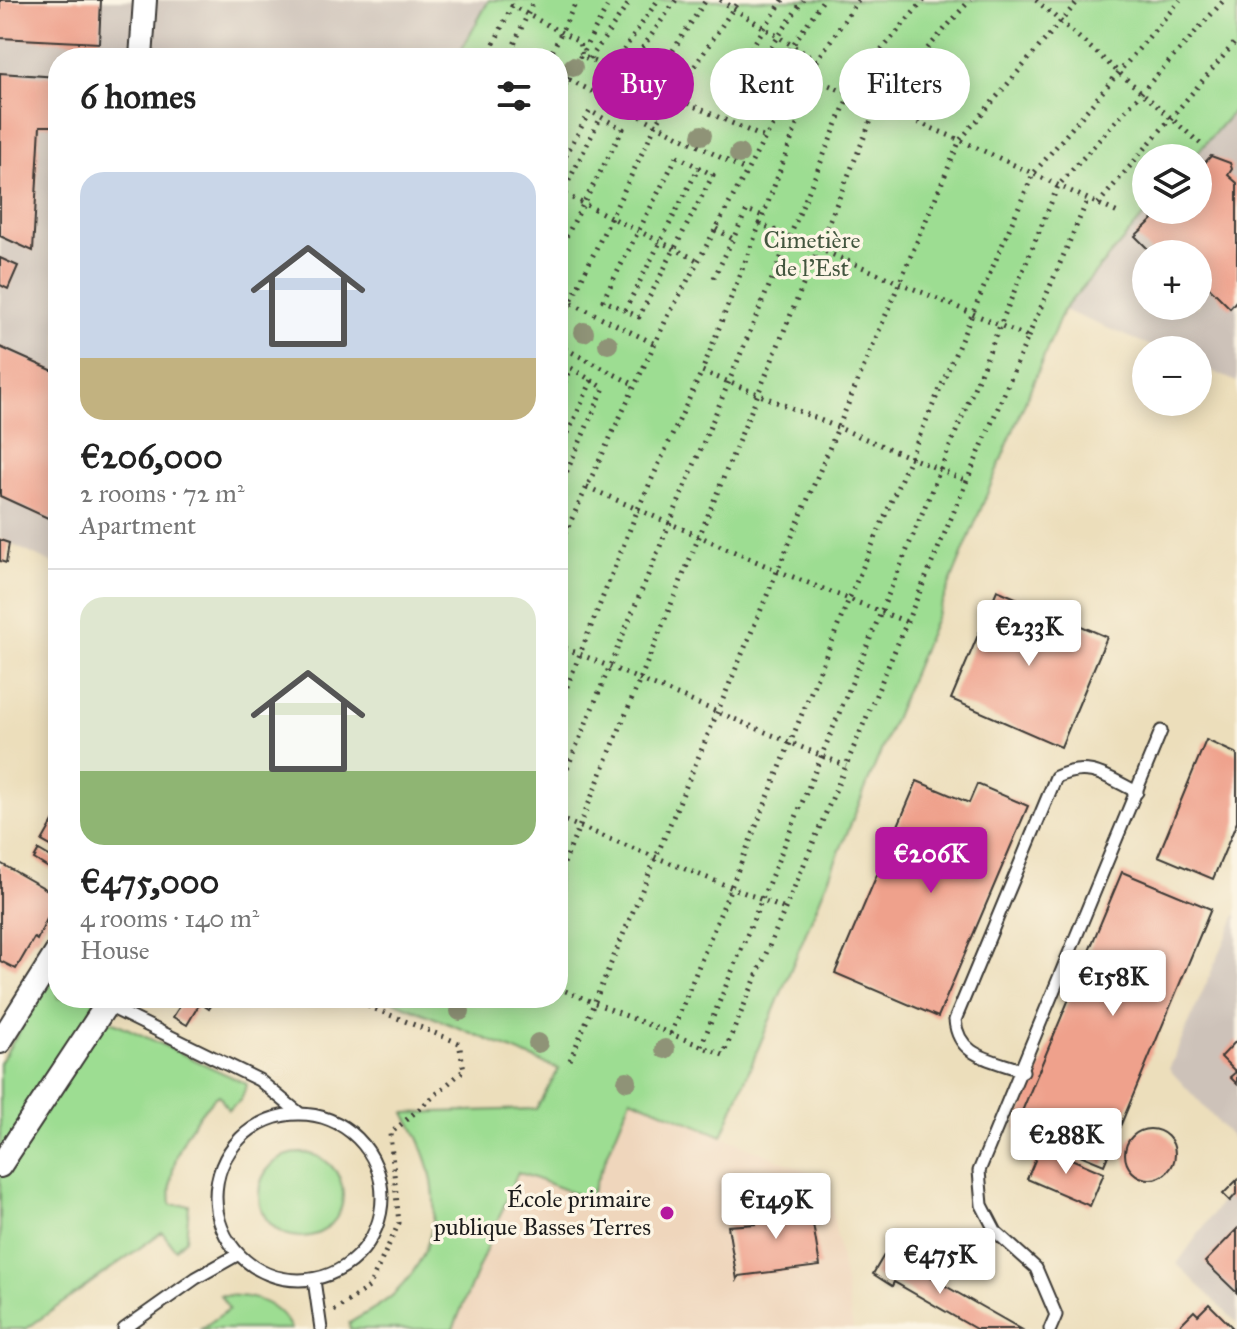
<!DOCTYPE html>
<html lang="en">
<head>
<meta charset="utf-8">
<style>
	:root { --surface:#fff; --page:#f6f6f6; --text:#222; --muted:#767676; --line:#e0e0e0; --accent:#b5179e }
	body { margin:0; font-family:"IM FELL Great Primer",serif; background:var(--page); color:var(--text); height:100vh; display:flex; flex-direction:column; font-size:30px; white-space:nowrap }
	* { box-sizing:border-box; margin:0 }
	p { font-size:26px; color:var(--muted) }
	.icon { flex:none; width:44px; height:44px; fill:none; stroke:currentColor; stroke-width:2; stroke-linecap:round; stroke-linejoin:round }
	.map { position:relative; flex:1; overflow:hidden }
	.side { position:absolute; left:48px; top:48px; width:520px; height:960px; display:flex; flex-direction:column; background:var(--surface); border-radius:32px; box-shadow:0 4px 20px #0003 }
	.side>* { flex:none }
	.hud { position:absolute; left:592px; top:48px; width:524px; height:72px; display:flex; gap:16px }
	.buttons { position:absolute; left:1132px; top:144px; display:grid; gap:16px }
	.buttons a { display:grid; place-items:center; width:80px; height:80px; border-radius:50%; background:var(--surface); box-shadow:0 4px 20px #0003; font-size:40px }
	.price { position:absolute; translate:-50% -68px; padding:0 18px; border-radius:8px; background:#fff; color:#222; font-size:26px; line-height:52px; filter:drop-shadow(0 2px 4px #0008) }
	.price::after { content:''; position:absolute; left:50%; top:48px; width:24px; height:18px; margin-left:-12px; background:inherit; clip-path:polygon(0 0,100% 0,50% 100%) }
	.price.current { background:var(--accent); color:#fff }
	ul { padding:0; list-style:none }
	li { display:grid; align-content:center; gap:16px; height:424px; padding:0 32px }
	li+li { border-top:2px solid var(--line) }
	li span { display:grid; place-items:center; height:248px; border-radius:24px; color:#555 }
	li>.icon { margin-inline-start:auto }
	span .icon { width:144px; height:144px; fill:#fffc; stroke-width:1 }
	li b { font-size:34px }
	h2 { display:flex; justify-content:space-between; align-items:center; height:96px; padding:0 32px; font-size:34px }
	.tag { padding:0 28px; border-radius:36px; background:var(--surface); box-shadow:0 4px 20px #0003; font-size:28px; line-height:72px }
	.tag.current { background:var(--accent); color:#fff }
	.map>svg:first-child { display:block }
</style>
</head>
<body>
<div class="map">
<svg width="1237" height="1329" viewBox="0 0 1237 1329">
	<rect width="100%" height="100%" fill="#fcf5e5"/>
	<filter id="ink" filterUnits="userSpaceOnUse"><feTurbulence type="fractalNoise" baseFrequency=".0125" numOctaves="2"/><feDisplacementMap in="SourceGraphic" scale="16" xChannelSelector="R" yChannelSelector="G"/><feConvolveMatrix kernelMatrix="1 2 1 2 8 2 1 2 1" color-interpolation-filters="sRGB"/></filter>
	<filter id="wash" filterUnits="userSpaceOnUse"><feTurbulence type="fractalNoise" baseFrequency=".006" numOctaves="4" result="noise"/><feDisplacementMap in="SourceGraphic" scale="32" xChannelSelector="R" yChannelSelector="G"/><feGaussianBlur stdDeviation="1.8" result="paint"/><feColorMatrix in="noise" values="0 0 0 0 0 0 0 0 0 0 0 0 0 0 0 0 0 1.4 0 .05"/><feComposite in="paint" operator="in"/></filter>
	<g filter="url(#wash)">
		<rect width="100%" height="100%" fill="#ecdebb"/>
		<polygon fill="#efd6bc" points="631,1098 827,1180 853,1329 453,1329 518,1172 589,1199"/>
		<g fill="#cdc2b9" fill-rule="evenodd">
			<polygon points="0,0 489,0 457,58 58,58 58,566 0,539"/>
			<path d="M1237,107V382L1198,365V350H1161L1063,310L1149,210H1198V158H1193ZM1146,254H1198V306H1146Z"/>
			<polygon points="1237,913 1237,1143 1169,1069"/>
			<polygon points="1237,1180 1237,1323 1177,1264"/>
		</g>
		<g fill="#9ddd92" stroke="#5c7c57" stroke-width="2">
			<path d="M489,0H1237V107L1193,158H1146L1149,210L1063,310L722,1136L631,1098L589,1199L518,1172L453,1329H350L349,1323C364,1314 383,1305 395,1293C450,1239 441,1173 405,1113L536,1109L559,1069L386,998H558V58H457Z"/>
			<path d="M58,967V998H97L90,1011L247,1084L241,1100L228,1110L219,1095L215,1097C186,1126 167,1163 171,1205H189L186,1239L175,1249L162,1232L26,1329H0V1063Z"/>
			<circle cx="301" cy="1195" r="42"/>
			<path d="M220,1295C250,1295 278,1300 291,1329H201L229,1309Z"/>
		</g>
		<g id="blocks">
			<g fill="#efa18c">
				<polygon points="0,0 101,0 99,43 0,38"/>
				<polygon points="0,73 58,77 58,126 40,126 33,251 0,236"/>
				<polygon points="1211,156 1230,163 1232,169 1228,175 1237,183 1237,300 1230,308 1208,286 1198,298 1198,254 1153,254 1135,236 1163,210 1198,210 1198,170"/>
				<polygon points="0,258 18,266 8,289 0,285"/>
				<polygon points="0,347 58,373 58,505 50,519 0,496"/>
				<polygon points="0,540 9,543 6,563 0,561"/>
				<polygon points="997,590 1107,637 1061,747 951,699"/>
				<polygon points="1206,740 1237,754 1237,822 1213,879 1158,856"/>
				<polygon points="917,781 969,803 977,784 1028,806 938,1017 835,973"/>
				<polygon points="58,813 58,850 42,841"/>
				<polygon points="39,850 56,860 50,869 34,859"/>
				<polygon points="0,863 58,896 37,940 34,938 16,969 0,961"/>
				<polygon points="1122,872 1211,909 1104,1165 1015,1128"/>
				<polygon points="185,998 216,998 209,1009 200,1003 187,1025 173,1017"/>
				<polygon points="1237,1040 1237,1084 1230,1077 1236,1072 1221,1057"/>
				<circle cx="1150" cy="1154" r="25"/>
				<polygon points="1041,1146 1104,1173 1090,1206 1027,1179"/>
				<polygon points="1237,1180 1237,1193 1230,1201 1223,1194"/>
				<polygon points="809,1200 820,1266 739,1276 737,1280 728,1226 756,1224 754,1209"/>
				<polygon points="1237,1229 1237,1293 1205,1262"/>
				<polygon points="884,1255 903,1266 905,1263 1021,1329 976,1329 894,1282 892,1286 873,1274"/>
				<polygon points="1209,1304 1232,1327 1229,1329 1176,1329 1194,1311 1198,1315"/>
			</g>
		</g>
	</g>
	<g filter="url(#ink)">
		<use href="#blocks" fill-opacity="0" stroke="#3b3934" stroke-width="2"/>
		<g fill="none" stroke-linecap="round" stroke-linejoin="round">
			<defs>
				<g id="lane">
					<polyline points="106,1005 259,1080 299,1113"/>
					<path d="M1023,1071C991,1059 958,1057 955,1020L1056,777C1089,761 1107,777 1137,792"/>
					<circle cx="299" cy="1197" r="83"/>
					<polyline points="314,1280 321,1329"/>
					<polyline points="124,1329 196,1278 237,1255"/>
					<polyline points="1050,1329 1056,1315 1036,1268 996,1232 982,1205 979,1171 1161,731"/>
				</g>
				<g id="street">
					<polyline points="141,58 145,0"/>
					<polyline points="0,1042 58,950"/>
					<polyline points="0,1166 111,998"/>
				</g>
			</defs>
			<use href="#lane" stroke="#3b3934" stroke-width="15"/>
			<use href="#street" stroke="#3b3934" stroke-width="26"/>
			<g stroke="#3b3934" stroke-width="5" stroke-dasharray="2 6" stroke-linecap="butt">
				<polyline points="720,0 817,61"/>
				<polyline points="783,0 726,86 754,103 823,0"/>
				<polyline points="1036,0 1203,146"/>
				<polyline points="487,58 512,6 579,42 582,56 765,138"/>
				<polyline points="508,58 534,0"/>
				<polyline points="549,58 577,0"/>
				<polyline points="590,59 631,0"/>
				<polyline points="664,64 706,0"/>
				<polyline points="610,70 658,0"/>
				<polyline points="624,74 676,0"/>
				<polyline points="807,76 960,140 1118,213"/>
				<polyline points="568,79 611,0"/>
				<polyline points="845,93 924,0"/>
				<polyline points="740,94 803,0"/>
				<polyline points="558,99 568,79 747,171"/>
				<polygon points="677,156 713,175 639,317 603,300"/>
				<polyline points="558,170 590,111 623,129 558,252"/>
				<polyline points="558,191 699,261"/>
				<polyline points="558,202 601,117"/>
				<polyline points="1098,204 1237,40"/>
				<polyline points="760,224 814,79"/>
				<polyline points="716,229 733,239"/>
				<polyline points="714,278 747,210 763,216"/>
				<polyline points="558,296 655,344"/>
				<polyline points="625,310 699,167"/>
				<polyline points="558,328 656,124 739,0"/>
				<polyline points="1028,337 1088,199"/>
				<polyline points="558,345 635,385"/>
				<polyline points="558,397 571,368 604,388 558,491"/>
				<polyline points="558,455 592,380"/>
				<polyline points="587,487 778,571 907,622"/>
				<polyline points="558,548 665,322 765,138 858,0"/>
				<polyline points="558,645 846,766"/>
				<polyline points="558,709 638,509 702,371 967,481"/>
				<polyline points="558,790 849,95"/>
				<polyline points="558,818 785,909"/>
				<polyline points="558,878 877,106 970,0"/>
				<polyline points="558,988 723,1055 1028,337 760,224 702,371"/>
				<polyline points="671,1034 849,599 1033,174 1180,0"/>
				<polyline points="701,1046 1058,186 1224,0"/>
				<polyline points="570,1060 960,140 1079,0"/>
				<polyline points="334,1311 369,1287 399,1223 390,1134 464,1070 459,1043 348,998"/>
			</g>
			<use href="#lane" stroke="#fff" stroke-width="11"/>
			<use href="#street" stroke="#fff" stroke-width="22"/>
		</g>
		<g fill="#8f9377">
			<circle cx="573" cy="67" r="10"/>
			<circle cx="646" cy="85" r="10"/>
			<circle cx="702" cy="135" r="10"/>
			<circle cx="739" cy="154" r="10"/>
			<circle cx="584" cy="332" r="10"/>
			<circle cx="608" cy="344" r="10"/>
			<circle cx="460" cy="1011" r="10"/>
			<circle cx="538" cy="1043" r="10"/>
			<circle cx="665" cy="1049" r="10"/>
			<circle cx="627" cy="1081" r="10"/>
		</g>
	</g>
	<circle fill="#b5179e" stroke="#fcf5e5" stroke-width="3" cx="667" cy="1213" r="8"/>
	<g text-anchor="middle" stroke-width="7" stroke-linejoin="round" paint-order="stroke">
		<g font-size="24" fill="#43563f" stroke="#fcf5e5">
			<text x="812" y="248">Cimetière<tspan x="812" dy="28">de l'Est</tspan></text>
		</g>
		<g font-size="24" fill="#1c1c1c" stroke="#fcf5e5" text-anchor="end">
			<text x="651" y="1207">École primaire<tspan x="651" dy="28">publique Basses Terres</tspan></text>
		</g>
	</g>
</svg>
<div class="buttons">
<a><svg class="icon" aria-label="layers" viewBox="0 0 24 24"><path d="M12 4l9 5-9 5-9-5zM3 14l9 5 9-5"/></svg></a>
<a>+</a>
<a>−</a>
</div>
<b class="price" style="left:1029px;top:668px">€233K</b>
<b class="price current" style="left:931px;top:895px">€206K</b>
<b class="price" style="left:1113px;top:1018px">€158K</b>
<b class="price" style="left:1066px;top:1176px">€288K</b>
<b class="price" style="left:776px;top:1241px">€149K</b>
<b class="price" style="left:940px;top:1296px">€475K</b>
<div class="hud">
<a class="tag current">Buy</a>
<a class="tag">Rent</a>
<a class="tag">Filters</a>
</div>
<section class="side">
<h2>6 homes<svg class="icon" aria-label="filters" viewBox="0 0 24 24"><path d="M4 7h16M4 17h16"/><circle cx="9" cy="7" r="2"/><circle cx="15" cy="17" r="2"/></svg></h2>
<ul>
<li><span style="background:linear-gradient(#c9d6e8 75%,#c2b280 0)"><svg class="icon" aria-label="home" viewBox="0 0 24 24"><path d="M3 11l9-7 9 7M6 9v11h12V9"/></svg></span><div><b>€206,000</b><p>2 rooms · 72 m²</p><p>Apartment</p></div></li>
<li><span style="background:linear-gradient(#dfe7d0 70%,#8fb573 0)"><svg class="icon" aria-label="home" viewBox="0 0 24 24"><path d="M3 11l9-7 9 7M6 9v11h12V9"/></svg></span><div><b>€475,000</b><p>4 rooms · 140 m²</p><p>House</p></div></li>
</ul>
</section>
</div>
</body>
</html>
